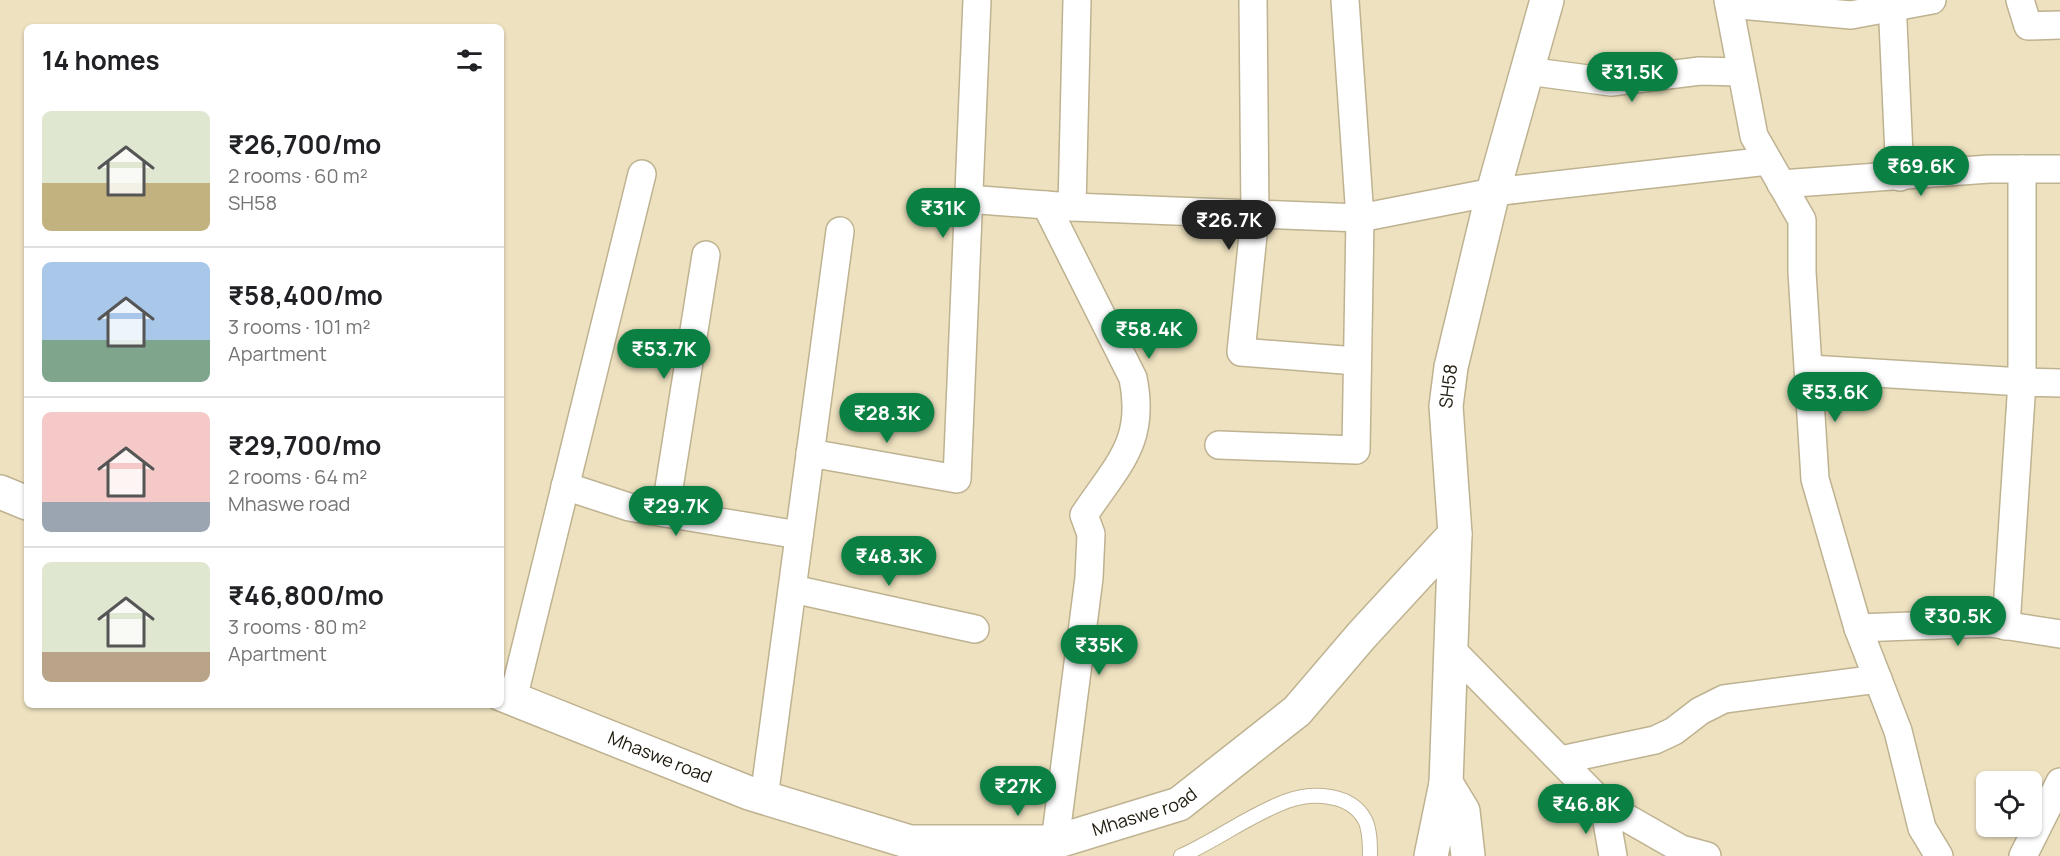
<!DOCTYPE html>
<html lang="en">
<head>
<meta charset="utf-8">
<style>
	:root { --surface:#fff; --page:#f6f6f6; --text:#202124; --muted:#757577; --line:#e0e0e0; --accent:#0b8043 }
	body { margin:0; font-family:Manrope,sans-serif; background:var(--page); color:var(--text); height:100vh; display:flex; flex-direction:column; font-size:22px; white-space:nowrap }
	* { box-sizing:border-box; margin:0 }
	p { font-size:20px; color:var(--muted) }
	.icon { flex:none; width:33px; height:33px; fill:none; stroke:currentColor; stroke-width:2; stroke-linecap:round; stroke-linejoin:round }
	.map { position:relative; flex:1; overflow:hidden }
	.details { position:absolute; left:24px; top:24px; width:480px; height:684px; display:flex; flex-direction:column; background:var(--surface); border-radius:9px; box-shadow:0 2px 4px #0004 }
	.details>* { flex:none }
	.fabs { position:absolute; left:1976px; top:771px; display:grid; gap:12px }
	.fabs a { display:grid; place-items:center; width:66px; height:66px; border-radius:9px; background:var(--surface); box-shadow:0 2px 4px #0004; font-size:30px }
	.price { position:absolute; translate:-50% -51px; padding:0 14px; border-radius:21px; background:var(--accent); color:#fff; font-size:20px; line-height:39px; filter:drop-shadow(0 2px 3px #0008) }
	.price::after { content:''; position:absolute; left:50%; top:36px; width:18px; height:14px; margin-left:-9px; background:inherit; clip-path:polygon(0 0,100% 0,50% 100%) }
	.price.current { background:#222; color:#fff }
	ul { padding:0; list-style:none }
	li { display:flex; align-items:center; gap:18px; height:150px; padding:0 18px }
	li+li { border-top:2px solid var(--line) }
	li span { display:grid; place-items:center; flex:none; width:168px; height:120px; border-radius:9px; color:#555 }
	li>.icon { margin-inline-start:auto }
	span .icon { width:72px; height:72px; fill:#fffc; stroke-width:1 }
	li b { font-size:26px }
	h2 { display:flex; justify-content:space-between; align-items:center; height:72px; padding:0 18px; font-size:26px }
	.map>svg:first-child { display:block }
</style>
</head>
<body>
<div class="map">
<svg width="2060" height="856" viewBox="0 0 2060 856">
	<rect width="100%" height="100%" fill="#ede1bf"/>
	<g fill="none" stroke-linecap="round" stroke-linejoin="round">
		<defs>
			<path id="lane" d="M1181,856C1217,840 1249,815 1287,801C1312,792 1351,793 1365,820C1370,830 1370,845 1370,856"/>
			<g id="street">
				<polyline points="1253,0 1255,216 1241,352 1356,361"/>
				<polyline points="1728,0 1754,136 1802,220 1802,272 1815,479 1858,628 1898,731 1922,828 1939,856"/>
				<polyline points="1892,0 1900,177"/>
				<polyline points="2020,0 2028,26 2060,25"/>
				<polyline points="1729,4 1851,15 1932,0"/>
				<polyline points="1527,71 1611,82 1700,71 1741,72"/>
				<polyline points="1781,184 1989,169 2060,169"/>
				<polyline points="967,199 1072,207 1360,218 1493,192 1768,161"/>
				<path d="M1046,205L1133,378C1146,442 1118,464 1084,515L1091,534L1089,578L1055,842"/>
				<polyline points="1072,207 1077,0"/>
				<polyline points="1810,369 2022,382 2022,169"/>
				<polyline points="1219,445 1356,450 1360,218 1345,0"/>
				<polyline points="810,453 957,479 977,0"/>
				<polyline points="565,486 629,507 799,535"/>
				<polyline points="665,513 706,255"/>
				<polyline points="793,589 975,629"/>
				<polyline points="2006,626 2022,382 2060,383"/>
				<polyline points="1858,628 1990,623 2060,634"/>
				<polyline points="1449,647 1604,805 1681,849 1707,856"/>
				<polyline points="513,699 642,174"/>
				<polyline points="1561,760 1655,740 1674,731 1700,711 1724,699 1878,679"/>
				<polyline points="764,798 840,231"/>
				<polyline points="1604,805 1613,856"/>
				<polyline points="2023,856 2060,782"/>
			</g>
			<g id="secondary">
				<polyline points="0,492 27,503"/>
				<path id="s1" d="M501,694L749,793L910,842H1055L1179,804L1297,711L1362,635L1455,534"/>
			</g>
			<g id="primary">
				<polyline points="1446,783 1463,811 1468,856"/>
				<path id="s2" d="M1431,856L1446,783L1455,534L1446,406L1451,367L1493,192L1547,0"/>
			</g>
		</defs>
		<use href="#lane" stroke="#beb291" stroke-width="16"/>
		<use href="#street" stroke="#beb291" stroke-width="30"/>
		<use href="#secondary" stroke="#beb291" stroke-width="36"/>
		<use href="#primary" stroke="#beb291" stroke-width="36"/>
		<use href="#lane" stroke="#fff" stroke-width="14"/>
		<use href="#street" stroke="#fff" stroke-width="27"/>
		<use href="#secondary" stroke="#fff" stroke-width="33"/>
		<use href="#primary" stroke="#fff" stroke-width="33"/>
	</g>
	<g text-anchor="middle" stroke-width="6" stroke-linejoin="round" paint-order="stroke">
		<g font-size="18" fill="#1e1a0d" stroke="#ede1bf">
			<text dy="6" stroke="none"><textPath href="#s2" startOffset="472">SH58</textPath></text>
			<text dy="6" stroke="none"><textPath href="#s1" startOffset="171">Mhaswe road</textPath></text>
			<text dy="6" stroke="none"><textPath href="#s1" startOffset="675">Mhaswe road</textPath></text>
		</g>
	</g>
</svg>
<div class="fabs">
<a><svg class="icon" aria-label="locate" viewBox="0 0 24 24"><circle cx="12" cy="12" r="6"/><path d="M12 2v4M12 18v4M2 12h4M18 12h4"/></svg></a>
</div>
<b class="price" style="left:1632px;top:103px">₹31.5K</b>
<b class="price" style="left:1921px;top:197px">₹69.6K</b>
<b class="price" style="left:943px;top:239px">₹31K</b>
<b class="price current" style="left:1229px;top:251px">₹26.7K</b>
<b class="price" style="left:1149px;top:360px">₹58.4K</b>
<b class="price" style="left:664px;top:380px">₹53.7K</b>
<b class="price" style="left:1835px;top:423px">₹53.6K</b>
<b class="price" style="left:887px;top:444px">₹28.3K</b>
<b class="price" style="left:676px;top:537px">₹29.7K</b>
<b class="price" style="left:889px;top:587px">₹48.3K</b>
<b class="price" style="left:1958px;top:647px">₹30.5K</b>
<b class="price" style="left:1099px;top:676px">₹35K</b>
<b class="price" style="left:1018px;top:817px">₹27K</b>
<b class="price" style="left:1586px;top:835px">₹46.8K</b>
<section class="details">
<h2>14 homes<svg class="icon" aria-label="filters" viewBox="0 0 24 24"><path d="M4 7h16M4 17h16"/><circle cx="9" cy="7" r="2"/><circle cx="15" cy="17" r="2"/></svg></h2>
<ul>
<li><span style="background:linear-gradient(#dfe7d0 60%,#c2b280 0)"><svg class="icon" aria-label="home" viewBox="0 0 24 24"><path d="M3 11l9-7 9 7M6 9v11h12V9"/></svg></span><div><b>₹26,700/mo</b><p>2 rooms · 60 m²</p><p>SH58</p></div></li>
<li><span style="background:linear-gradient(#a9c7e8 65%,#7fa58c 0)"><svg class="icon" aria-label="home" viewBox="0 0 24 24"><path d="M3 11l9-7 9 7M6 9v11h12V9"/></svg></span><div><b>₹58,400/mo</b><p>3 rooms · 101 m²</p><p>Apartment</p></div></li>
<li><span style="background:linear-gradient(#f6c9c9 75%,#9aa5b1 0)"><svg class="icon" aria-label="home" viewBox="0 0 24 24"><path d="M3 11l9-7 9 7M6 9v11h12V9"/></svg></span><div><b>₹29,700/mo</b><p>2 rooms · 64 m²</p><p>Mhaswe road</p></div></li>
<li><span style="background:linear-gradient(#dfe7d0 75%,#b9a48a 0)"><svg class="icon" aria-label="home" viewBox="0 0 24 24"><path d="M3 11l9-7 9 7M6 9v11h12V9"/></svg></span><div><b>₹46,800/mo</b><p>3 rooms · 80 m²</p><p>Apartment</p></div></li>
</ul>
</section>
</div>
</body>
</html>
